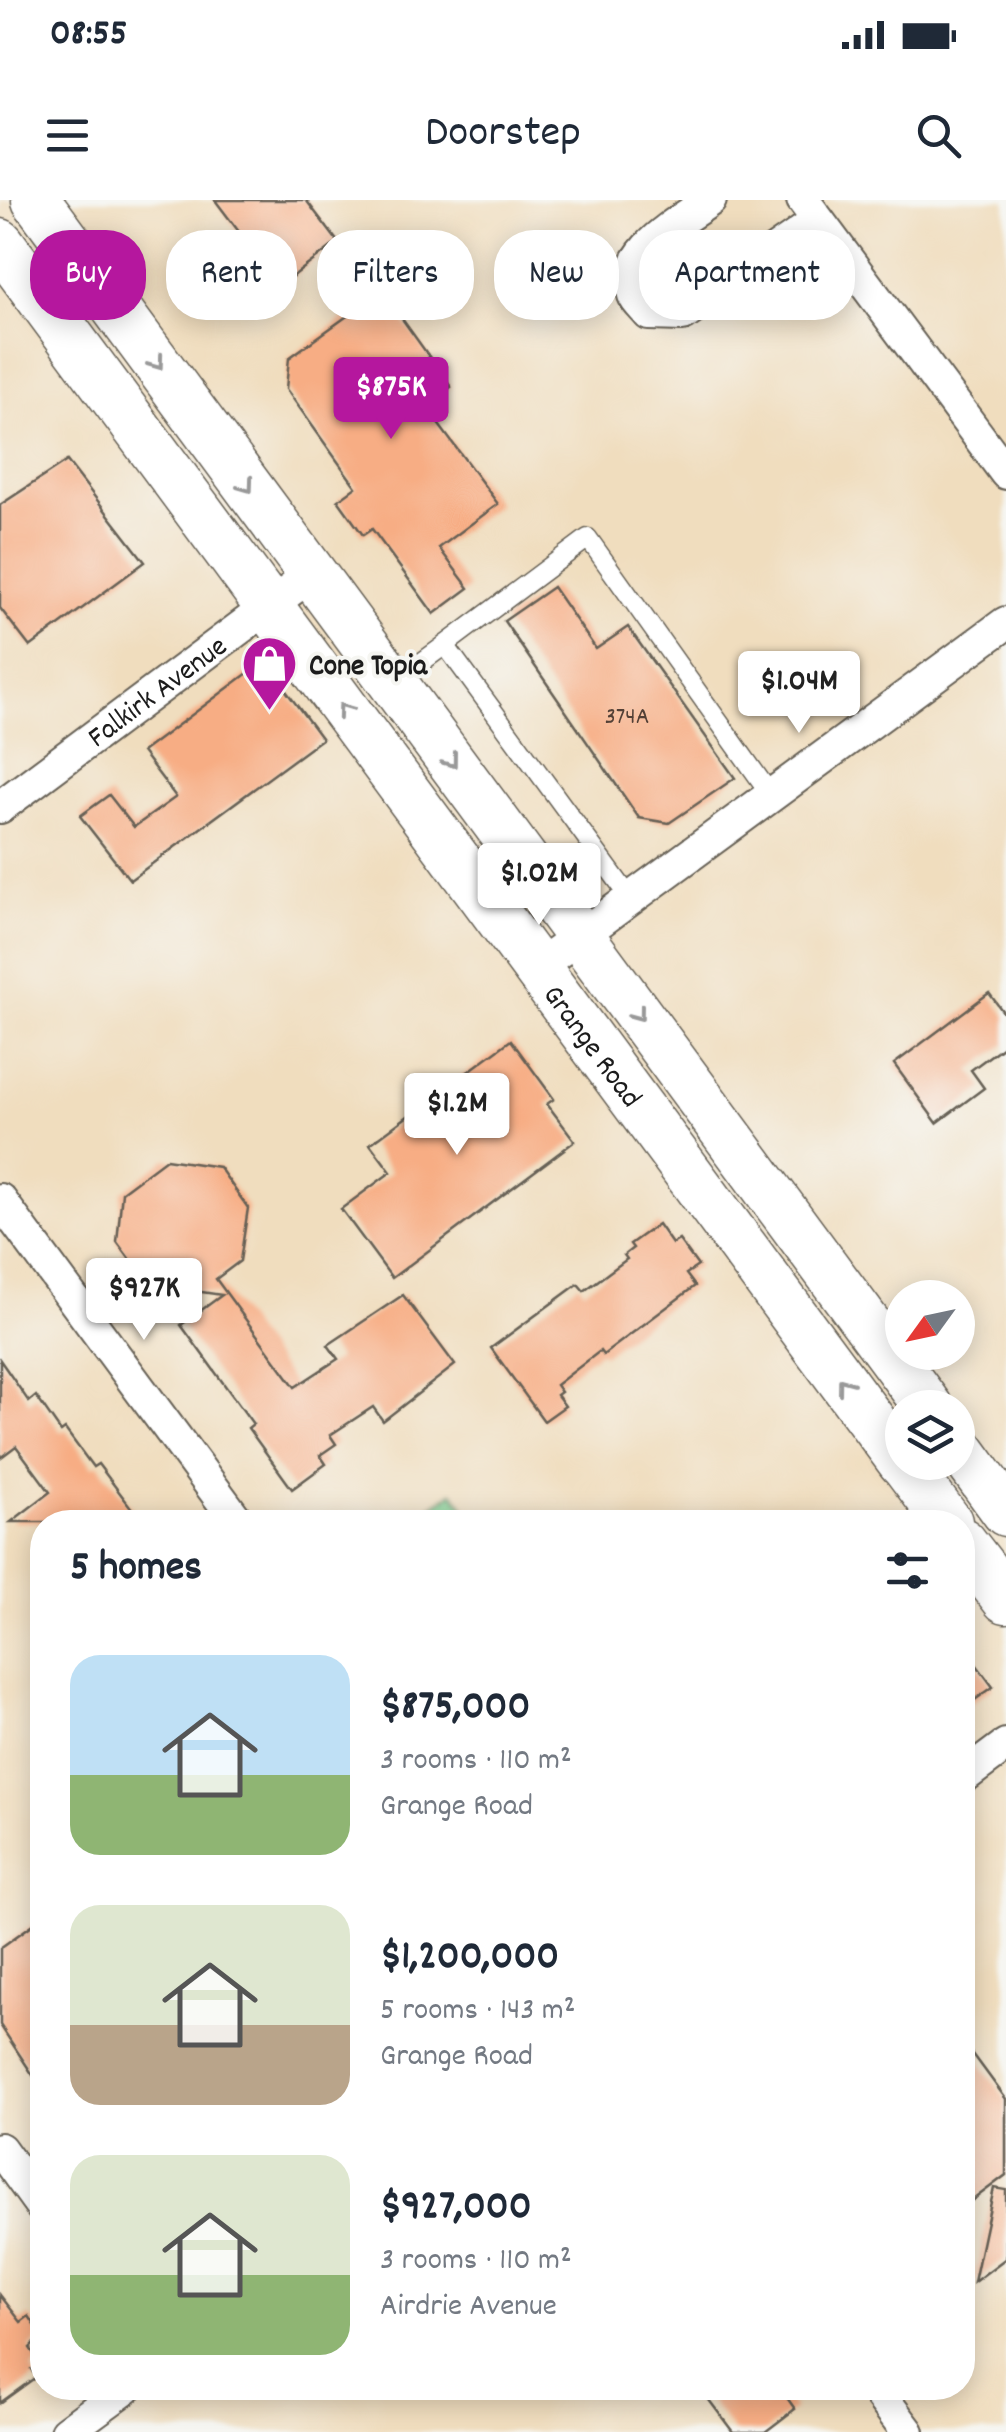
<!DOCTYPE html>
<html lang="en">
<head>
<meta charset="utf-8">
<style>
	:root { --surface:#fff; --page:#f2f2f3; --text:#1f2937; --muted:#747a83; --accent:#b5179e }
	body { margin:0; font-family:Dekko,sans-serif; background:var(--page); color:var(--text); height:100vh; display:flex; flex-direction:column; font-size:38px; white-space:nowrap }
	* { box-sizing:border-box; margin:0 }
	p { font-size:32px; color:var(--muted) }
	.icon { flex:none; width:55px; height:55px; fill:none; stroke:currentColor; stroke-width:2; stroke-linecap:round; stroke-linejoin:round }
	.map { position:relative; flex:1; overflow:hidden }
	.side { position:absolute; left:30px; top:1310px; width:945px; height:890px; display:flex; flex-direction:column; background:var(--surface); border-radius:40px; box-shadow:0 5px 25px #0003 }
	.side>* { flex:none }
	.hud { position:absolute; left:30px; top:30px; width:948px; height:90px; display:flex; gap:20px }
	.needle { width:65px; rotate:237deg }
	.fabs { position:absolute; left:885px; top:1080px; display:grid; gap:20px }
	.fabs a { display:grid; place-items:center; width:90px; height:90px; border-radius:50%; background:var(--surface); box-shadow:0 5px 25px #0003; font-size:50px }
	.price { position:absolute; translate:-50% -85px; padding:0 22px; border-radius:10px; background:#fff; color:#222; font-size:32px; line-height:65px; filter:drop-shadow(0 2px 5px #0008) }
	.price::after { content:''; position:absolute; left:50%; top:60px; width:30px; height:22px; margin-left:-15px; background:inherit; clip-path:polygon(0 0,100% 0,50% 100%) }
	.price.current { background:var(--accent); color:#fff }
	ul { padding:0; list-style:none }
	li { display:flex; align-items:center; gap:30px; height:250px; padding:0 40px }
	li span { display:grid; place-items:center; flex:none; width:280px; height:200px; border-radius:30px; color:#555 }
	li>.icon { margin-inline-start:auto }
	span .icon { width:120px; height:120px; fill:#fffc; stroke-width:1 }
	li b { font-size:42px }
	h2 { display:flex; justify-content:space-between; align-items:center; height:120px; padding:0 40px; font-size:42px }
	.pill { padding:0 35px; border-radius:40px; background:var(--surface); box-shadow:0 5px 25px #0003; font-size:35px; line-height:90px }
	.pill.current { background:var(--accent); color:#fff }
	.status { display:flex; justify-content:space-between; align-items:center; height:70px; padding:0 50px; background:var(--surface); direction:ltr }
	.status svg { height:28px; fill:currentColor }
	header { display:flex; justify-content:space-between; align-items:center; height:130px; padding:0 40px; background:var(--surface); font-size:45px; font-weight:600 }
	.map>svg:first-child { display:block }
</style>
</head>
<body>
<div class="status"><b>08:55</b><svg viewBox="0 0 49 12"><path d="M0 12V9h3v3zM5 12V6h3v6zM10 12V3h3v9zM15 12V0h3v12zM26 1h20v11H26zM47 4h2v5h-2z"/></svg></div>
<header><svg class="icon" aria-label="menu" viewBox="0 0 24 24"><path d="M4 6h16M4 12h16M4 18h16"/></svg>Doorstep<svg class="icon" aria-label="search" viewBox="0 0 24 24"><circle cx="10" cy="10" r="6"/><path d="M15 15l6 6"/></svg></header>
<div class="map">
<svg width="1006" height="2232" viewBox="0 0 1006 2232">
	<rect width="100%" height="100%" fill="#f6f6f2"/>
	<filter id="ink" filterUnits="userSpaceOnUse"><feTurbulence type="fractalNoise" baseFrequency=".01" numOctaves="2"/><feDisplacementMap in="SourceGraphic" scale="20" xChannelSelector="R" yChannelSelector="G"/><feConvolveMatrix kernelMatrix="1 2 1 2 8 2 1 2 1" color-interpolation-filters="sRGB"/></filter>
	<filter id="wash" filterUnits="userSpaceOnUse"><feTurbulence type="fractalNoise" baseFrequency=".0048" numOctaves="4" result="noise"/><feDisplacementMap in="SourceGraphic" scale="40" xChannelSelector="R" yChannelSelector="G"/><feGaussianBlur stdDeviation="2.25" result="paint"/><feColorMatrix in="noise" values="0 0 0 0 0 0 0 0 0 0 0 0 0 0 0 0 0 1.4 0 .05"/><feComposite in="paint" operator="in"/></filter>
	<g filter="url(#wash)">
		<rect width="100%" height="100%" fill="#f0ddbe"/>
		<polygon fill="#82d292" stroke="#4f7757" stroke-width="2.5" points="453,1292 475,1322 412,1322"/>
		<g id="blocks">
			<g fill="#f7ad84">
				<polygon points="215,0 306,0 338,42 280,86"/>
				<polygon points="382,91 451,187 425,206 498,304 439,348 469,388 434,414 372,329 363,335 338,300 356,287 286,189 289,158"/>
				<polygon points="67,261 145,362 30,447 0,408 0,305"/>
				<polygon points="553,387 596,449 628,427 735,578 669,623 639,618 504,421"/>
				<polygon points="256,467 269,468 322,539 130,680 80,616 109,595 134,627 176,597 142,552"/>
				<polygon points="989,793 1006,816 1006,844 971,870 984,888 937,923 894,864"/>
				<polygon points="511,840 554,899 547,904 575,941 392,1078 341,1009 391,972 370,944"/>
				<polygon points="166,959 219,967 248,1008 240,1061 216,1079 295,1187 338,1159 328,1145 403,1095 455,1165 383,1221 373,1207 330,1235 336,1244 320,1255 326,1264 292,1289 248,1228 253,1224 181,1125 222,1095 148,1084 117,1042 122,992"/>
				<polygon points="658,1024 672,1044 679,1040 698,1066 686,1074 695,1086 603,1155 600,1151 556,1185 561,1192 557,1195 565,1206 544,1221 491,1148 578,1084 584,1091 627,1059 624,1055 633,1048 630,1044"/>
				<polygon points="0,1160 29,1202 36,1196 61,1232 65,1229 93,1267 98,1264 142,1322 11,1322 50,1292 16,1246 0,1258"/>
				<polygon points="962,1445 993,1487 962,1509"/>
				<polygon points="42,1718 42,1889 0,1825 0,1748"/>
				<polygon points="962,1839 1006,1899 1006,1975 962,2008"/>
				<polygon points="994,1988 1006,1990 1006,2058 974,2082"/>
				<polygon points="0,2095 21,2122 29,2116 42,2136 30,2148 40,2163 31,2169 36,2177 0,2203"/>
				<polygon points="700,2188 780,2188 795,2209 765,2232 733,2232"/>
			</g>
		</g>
	</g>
	<g filter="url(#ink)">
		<use href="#blocks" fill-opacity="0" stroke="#666055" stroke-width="2.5"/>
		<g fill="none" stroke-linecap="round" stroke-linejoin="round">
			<defs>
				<g id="lane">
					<polyline points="445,445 588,338 771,595"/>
					<polyline points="393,483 445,445 631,699"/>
				</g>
				<g id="street">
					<path d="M710,0C682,21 619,52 634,95C636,101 644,108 649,114L683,115L818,21"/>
					<polyline points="803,0 1006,273"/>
					<path id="s1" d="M0,607L312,374"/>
					<polyline points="535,769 1006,423"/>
					<polyline points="0,1000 238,1322"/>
					<polyline points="962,1578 1006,1545"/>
					<polyline points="0,1949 42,2007"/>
					<polyline points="875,2188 908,2232"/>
					<polyline points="66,2232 126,2188"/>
				</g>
				<g id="secondary">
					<polyline points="36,0 929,1208"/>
					<path id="s2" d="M0,43L902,1262"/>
					<polyline points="958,1246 1006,1312"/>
					<polyline points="903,1262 948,1322"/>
					<polyline points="962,1342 1006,1399"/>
				</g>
			</defs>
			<use href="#lane" stroke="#666055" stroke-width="21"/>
			<use href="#street" stroke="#666055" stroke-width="36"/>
			<use href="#secondary" stroke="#666055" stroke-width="51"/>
			<use href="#lane" stroke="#fff" stroke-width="18"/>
			<use href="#street" stroke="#fff" stroke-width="32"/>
			<use href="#secondary" stroke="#fff" stroke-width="48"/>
		</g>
		<defs><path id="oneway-chevron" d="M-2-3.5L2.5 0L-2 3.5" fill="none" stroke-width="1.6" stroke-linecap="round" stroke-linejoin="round" transform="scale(2.5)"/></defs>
		<g stroke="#999">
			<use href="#oneway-chevron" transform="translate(157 163) rotate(54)"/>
			<use href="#oneway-chevron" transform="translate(247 286) rotate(54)"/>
			<use href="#oneway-chevron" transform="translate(344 510) rotate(-126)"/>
			<use href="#oneway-chevron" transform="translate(451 561) rotate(53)"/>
			<use href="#oneway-chevron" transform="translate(638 814) rotate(53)"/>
			<use href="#oneway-chevron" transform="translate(844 1185) rotate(-127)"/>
		</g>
	</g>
	<defs>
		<symbol id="shop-pin" viewBox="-11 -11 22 30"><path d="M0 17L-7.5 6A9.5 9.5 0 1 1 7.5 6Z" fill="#b5179e" stroke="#f6f6f2"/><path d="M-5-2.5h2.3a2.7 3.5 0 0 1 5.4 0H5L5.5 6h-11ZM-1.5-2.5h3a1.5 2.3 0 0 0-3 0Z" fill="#fff"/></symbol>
	</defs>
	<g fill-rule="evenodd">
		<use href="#shop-pin" x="238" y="432" width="63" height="86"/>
	</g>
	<g text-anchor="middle" stroke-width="8" stroke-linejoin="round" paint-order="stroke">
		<g font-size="25" fill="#534036">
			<text x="627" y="523">374A</text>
		</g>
		<g font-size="30" font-weight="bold" fill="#1c1c1c" stroke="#f6f6f2" text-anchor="start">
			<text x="309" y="474">Cone Topia</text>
		</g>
		<g font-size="30" fill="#1c1c1c" stroke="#f6f6f2">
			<text dy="10" stroke="none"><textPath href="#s1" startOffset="195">Falkirk Avenue</textPath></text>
			<text dy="10" stroke="none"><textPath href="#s2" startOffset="998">Grange Road</textPath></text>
		</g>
	</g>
</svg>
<div class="fabs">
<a><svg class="needle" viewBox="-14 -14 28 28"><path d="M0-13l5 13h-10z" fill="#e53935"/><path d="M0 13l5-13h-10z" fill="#747a83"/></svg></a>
<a><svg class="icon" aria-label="layers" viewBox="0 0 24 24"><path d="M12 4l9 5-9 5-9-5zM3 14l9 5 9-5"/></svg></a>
</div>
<b class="price current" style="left:391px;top:242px">$875K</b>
<b class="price" style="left:799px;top:536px">$1.04M</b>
<b class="price" style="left:539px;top:728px">$1.02M</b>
<b class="price" style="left:457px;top:958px">$1.2M</b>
<b class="price" style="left:144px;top:1143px">$927K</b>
<div class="hud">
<a class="pill current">Buy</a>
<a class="pill">Rent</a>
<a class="pill">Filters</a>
<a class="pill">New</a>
<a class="pill">Apartment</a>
</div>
<section class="side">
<h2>5 homes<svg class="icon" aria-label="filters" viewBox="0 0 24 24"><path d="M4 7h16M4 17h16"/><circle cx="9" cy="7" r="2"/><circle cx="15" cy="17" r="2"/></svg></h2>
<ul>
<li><span style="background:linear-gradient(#bfe0f5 60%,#8fb573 0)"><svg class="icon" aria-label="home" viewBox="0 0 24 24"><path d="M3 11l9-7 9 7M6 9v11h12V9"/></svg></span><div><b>$875,000</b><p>3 rooms · 110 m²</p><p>Grange Road</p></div></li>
<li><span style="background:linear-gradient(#dfe7d0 60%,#b9a48a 0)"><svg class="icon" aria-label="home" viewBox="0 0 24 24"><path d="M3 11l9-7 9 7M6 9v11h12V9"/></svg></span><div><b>$1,200,000</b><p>5 rooms · 143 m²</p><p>Grange Road</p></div></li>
<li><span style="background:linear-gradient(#dfe7d0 60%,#8fb573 0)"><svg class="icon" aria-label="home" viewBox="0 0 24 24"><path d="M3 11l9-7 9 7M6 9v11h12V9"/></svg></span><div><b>$927,000</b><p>3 rooms · 110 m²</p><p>Airdrie Avenue</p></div></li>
</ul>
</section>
</div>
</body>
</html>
